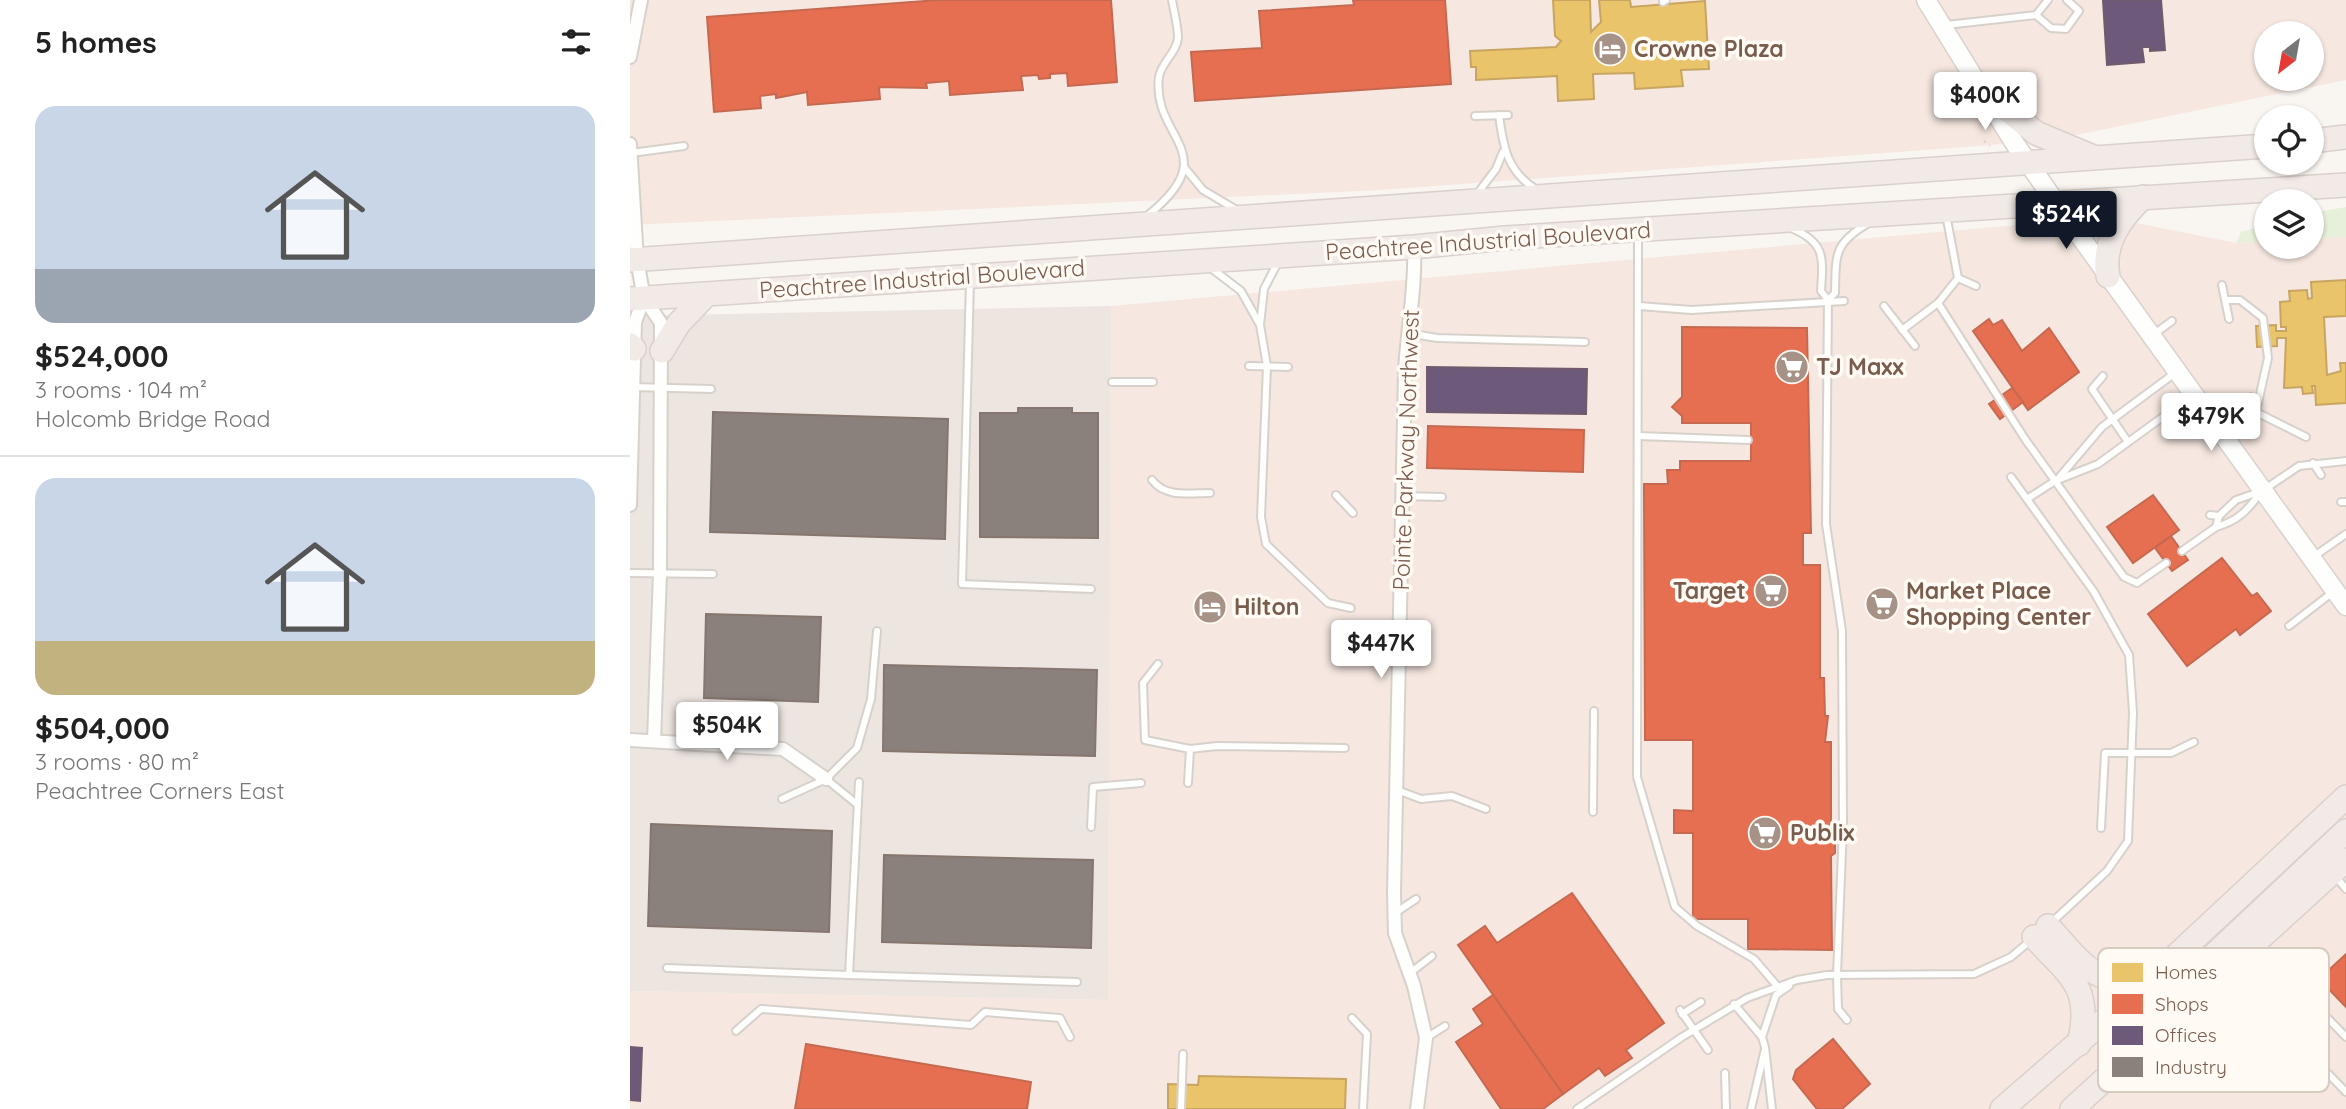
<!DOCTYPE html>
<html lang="en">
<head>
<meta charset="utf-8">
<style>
	:root { --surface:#fff; --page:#f2f2f2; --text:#222; --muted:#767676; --line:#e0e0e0; --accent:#111827 }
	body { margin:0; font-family:Quicksand,sans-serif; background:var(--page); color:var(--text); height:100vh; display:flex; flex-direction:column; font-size:26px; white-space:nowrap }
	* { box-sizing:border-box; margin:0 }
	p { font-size:23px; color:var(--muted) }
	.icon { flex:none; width:38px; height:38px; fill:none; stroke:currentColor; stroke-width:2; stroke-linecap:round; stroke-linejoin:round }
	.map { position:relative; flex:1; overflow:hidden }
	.drawer { display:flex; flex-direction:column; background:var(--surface); width:630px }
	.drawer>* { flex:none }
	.needle { width:46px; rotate:211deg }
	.fabs { position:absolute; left:1624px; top:21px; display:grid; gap:14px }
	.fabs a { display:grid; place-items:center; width:70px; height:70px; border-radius:50%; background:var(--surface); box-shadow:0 2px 5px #0004; font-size:35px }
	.price { position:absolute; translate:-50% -60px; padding:0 16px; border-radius:7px; background:#fff; color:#222; font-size:23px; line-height:46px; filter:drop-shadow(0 2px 4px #0008) }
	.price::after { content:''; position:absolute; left:50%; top:42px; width:21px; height:16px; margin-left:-10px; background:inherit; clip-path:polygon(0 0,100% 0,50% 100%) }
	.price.selected { background:var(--accent); color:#fff }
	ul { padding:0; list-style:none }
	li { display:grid; align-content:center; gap:14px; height:371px; padding:0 35px }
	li+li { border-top:2px solid var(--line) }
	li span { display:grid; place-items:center; height:217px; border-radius:21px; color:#555 }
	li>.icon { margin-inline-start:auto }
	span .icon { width:126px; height:126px; fill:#fffc; stroke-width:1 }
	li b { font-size:30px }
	h2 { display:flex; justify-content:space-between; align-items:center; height:84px; padding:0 35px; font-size:30px }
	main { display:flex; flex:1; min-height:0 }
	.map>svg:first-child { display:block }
</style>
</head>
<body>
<main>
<section class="drawer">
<h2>5 homes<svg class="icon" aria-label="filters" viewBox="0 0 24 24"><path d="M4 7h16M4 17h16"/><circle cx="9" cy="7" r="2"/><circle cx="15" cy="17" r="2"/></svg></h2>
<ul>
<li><span style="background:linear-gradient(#c9d6e8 75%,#9aa5b1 0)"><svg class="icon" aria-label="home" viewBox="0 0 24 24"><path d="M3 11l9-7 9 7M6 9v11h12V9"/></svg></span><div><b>$524,000</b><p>3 rooms · 104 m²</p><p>Holcomb Bridge Road</p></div></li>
<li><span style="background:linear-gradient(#c9d6e8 75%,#c2b280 0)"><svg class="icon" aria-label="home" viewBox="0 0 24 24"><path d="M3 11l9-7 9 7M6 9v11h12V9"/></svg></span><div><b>$504,000</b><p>3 rooms · 80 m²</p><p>Peachtree Corners East</p></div></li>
</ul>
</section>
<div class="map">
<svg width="1716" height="1109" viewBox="0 0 1716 1109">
	<rect width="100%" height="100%" fill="#f9f5f0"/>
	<g fill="#f6e8e1" fill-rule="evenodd">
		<path d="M0,0H1716V80L1422,140L1323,148L751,190L0,225ZM1636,33H1682V79H1636Z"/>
		<polygon points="1476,217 1606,243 1636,241 1636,247 1682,247 1682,239 1716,237 1716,1109 0,1109 0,991 478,1000 481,306"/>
	</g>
	<polygon fill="#ede5e0" points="481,306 478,1000 0,991 0,316"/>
	<g fill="#e7f0db">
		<polygon points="1716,207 1716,237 1682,239 1682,213"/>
		<polygon points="1636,225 1636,241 1606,243 1611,232"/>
	</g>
	<g fill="#e9c46a" stroke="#c8a561" stroke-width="2">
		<polygon points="923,0 960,0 961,32 971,22 969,0 1000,0 1001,7 1075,1 1079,69 1051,70 1053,86 1005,89 1004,73 963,74 964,99 928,101 927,76 846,80 846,67 841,67 840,51 926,47 931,41 925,36"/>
		<polygon points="1716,280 1716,316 1694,317 1697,375 1711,371 1710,363 1716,363 1716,403 1686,405 1685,386 1682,386 1683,393 1673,394 1672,387 1654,388 1656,338 1647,338 1647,346 1627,347 1626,326 1646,325 1646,331 1656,331 1656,327 1651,327 1650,302 1660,301 1659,291 1677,290 1678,299 1682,298 1681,282"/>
		<polygon points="569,1076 716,1079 715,1109 538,1109 538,1084 568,1085"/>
	</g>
	<g fill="#e76f51" stroke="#c66950" stroke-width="2">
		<polygon points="309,0 481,0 487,82 438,86 437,73 420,74 420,78 409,79 408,75 391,76 393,90 320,95 319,81 296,83 297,88 249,87 250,99 178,105 177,92 146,98 146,94 130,96 131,108 84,112 77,17"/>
		<polygon points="723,0 815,0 821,84 565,101 561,52 632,48 629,11 724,5"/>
		<polygon points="1359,319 1363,325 1372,320 1392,351 1419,328 1449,372 1398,410 1343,331"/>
		<polygon points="1052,327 1177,328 1181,533 1173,533 1173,565 1190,565 1190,678 1194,678 1195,716 1198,716 1195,742 1201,742 1201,825 1205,830 1205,853 1201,856 1202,950 1118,949 1118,919 1063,919 1063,833 1044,833 1044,810 1063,811 1063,740 1015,740 1014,484 1038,484 1037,470 1050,470 1050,461 1121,461 1121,423 1052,423 1052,416 1042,407 1052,397"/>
		<polygon points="1382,388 1393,402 1370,419 1359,404"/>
		<polygon points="798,426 954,430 953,472 797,468"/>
		<polygon points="1523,495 1549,530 1503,563 1477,527"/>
		<polygon points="1541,536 1558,560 1542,571 1525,548"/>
		<polygon points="1592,558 1622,596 1627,593 1641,611 1610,635 1606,629 1557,666 1518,614"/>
		<polygon points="942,893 1034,1023 996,1050 1002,1058 975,1076 969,1068 933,1094 828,945 855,926 867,943"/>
		<polygon points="1716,954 1716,1007 1689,979"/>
		<polygon points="863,995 933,1094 913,1109 871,1109 826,1042 853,1024 843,1009"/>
		<polygon points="1203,1039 1240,1084 1212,1109 1187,1109 1163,1079 1166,1070"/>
		<polygon points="176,1044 401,1082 397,1109 165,1109"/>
	</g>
	<g fill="#6d597a" stroke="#715a6c" stroke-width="2">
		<polygon points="1473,0 1531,0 1535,50 1520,51 1520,47 1512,47 1514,62 1477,65"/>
		<polygon points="797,367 957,369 956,414 797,412"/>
		<polygon points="0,1047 12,1048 10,1101 0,1100"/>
	</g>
	<g fill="#8a817c" stroke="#85766e" stroke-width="2">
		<polygon points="388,408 442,408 442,413 468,413 468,538 350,537 350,413 388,413"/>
		<polygon points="83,412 318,419 315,539 80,532"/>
		<polygon points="76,614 191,617 188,702 74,698"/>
		<polygon points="254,665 467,670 465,756 253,751"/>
		<polygon points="21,824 202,831 199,932 18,926"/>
		<polygon points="254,855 463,860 461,948 252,942"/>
	</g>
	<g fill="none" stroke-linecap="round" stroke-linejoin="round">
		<defs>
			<g id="lane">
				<polyline points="1033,2 1036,0"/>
				<polyline points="1406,15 1421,28 1436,29 1449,11 1437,0"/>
				<polyline points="1316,25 1406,15 1418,0"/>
				<path d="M869,115C873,146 877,172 907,190"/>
				<polyline points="845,116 878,115"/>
				<polyline points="1,153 54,146"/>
				<polyline points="554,167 573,190 605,209"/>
				<polyline points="847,194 866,169 873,152"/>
				<polyline points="1316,214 1328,278 1346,286"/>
				<path d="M517,216C597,152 521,139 529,77C531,63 547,52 548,38C548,26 544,12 542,0"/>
				<path d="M1163,229C1196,243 1193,259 1191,291L1198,300"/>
				<polyline points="1008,234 1007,777 1045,907 1067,926 1124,959 1148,987"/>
				<polyline points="649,260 634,289 630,325 637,366 631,517 636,544 698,603 721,608"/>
				<polyline points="581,268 611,291 630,325"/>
				<polyline points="340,281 332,584 461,589"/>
				<polyline points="1592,285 1599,319"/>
				<polyline points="1596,300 1610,300 1633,318 1638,358 1626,412"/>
				<polyline points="1308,303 1395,439 1494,577 1507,583 1536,563"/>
				<polyline points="1009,306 1061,310 1214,301"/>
				<polyline points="1254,306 1285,346"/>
				<polyline points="1272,330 1308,303 1328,278"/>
				<polyline points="778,333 807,338 955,342"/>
				<polyline points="1524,334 1542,321"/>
				<polyline points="619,366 658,367"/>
				<polyline points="1473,376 1462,389 1498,442"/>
				<polyline points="482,382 523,382"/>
				<polyline points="2,387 81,389"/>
				<polyline points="1621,397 1625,410"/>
				<polyline points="1593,434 1626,412 1676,437"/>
				<polyline points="1009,436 1118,440"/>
				<polyline points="1683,463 1691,475"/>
				<polyline points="1381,477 1464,592 1499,655 1503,712 1498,841 1477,871 1421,923"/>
				<path d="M522,480C536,498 559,493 580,493"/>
				<polyline points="1427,480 1472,427 1545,373"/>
				<polyline points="706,495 723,513"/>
				<polyline points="772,496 812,497"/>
				<polyline points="1397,499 1425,481 1468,464 1563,395"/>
				<polyline points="1711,502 1716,502"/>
				<path d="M1580,515L1589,516L1586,527C1608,521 1618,510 1631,492"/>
				<polyline points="1589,516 1606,500 1632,491 1669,466 1716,461"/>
				<polyline points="1552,551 1586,527"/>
				<polyline points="1683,557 1716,534"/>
				<polyline points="0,573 83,574"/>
				<polyline points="1659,626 1703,592"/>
				<polyline points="528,664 513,683 515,740 560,749 558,783"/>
				<polyline points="89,745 90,719"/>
				<polyline points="560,749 587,746 715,748"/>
				<polyline points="196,779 228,805"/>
				<polyline points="767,790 791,799 822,796 856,809"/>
				<polyline points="152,799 196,779 227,748 241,699 247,631"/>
				<polyline points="963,812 964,711"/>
				<polyline points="461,827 463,787 511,783"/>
				<polyline points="1471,828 1475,753 1541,753 1564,742"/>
				<polyline points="1706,877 1716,889"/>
				<polyline points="765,913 786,899"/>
				<polyline points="37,968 219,975 229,782"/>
				<polyline points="780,973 802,956"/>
				<polyline points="1600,973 1716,1092"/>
				<polyline points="219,975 447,982"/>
				<polyline points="1104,1004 1132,1037 1135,1047 1142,1109"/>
				<polyline points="1050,1010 1078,1050"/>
				<polyline points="1052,1014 1071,1002"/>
				<polyline points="722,1018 737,1034 733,1109"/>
				<path d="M1217,1020L1208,1009L1207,975L1213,826L1212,631L1196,524L1198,300L1205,293C1206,256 1203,244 1237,224"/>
				<polyline points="106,1031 131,1009 341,1025 355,1012 430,1018 440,1037"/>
				<polyline points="1132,1037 1146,995 1159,986"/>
				<polyline points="796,1038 815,1026"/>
				<polyline points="1616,1046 1669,996 1679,999 1716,1037"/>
				<polyline points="1095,1073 1096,1109"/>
				<polyline points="551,1109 553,1054"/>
				<polyline points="947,1109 1052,1037 1117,998 1167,980 1197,975 1344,974 1381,957 1400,941"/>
				<polyline points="1121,1109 1135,1049"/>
			</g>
			<g id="street">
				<polyline points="0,57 11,0"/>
				<polyline points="0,144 7,260 14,298 31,323 30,572 24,741"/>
				<path d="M784,247C786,289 777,330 775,372L764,893L765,933L784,986L796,1038L787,1109"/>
				<polyline points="0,505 5,322 14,298"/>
				<polyline points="0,740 153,749 196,779"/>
			</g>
			<polyline id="secondary" points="1296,0 1383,141 1426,203 1716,606"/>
			<g id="highway">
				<polyline points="1348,86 1406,133 1461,156"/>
				<polyline points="1682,141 1716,137"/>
				<polyline points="0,260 1636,146"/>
				<path d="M1478,276C1472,243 1490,219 1513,197"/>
				<polyline points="0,299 784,247 875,238 1716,185"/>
				<polyline points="0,345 4,349"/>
				<polyline points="32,351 49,323 75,296"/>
				<path d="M1418,926C1450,961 1465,988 1518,982"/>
				<path d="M1404,937C1440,976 1463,987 1449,1044"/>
				<polyline points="1516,1030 1552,985 1716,831"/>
				<polyline points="1372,1109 1518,982 1716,797"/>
				<polyline points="1442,1109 1716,860"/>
			</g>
		</defs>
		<use href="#lane" stroke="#d7d1cb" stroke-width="10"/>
		<use href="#street" stroke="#d7d1cb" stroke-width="16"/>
		<use href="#secondary" stroke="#d9d2cb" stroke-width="21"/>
		<use href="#highway" stroke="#dad1cc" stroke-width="26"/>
		<polyline stroke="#dcd5d0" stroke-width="2.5" stroke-dasharray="2 5" stroke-linecap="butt" points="1354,141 1360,146"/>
		<use href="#lane" stroke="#fefefd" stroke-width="6"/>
		<use href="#street" stroke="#fefefd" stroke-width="12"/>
		<use href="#secondary" stroke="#fefefd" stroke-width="18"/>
		<use href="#highway" stroke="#f2eae7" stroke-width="23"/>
	</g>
	<defs>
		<symbol id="hotel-disc" viewBox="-11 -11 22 22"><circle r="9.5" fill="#a69286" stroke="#fffaf3"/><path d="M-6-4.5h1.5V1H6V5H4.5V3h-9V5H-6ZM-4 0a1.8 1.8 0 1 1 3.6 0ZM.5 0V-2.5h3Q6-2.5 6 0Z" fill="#fff"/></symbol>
		<symbol id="supermarket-disc" viewBox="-11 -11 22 22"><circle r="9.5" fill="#a69286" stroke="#fffaf3"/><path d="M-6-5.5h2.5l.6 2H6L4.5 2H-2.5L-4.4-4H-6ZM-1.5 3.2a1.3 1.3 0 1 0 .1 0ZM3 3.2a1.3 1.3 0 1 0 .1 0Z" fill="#fff"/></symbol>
	</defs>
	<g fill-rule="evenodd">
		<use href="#hotel-disc" x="961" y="30" width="38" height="38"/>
		<use href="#supermarket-disc" x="1143" y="348" width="38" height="38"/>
		<use href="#supermarket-disc" x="1122" y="572" width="38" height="38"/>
		<use href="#supermarket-disc" x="1233" y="585" width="38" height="38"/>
		<use href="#hotel-disc" x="561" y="588" width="38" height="38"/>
		<use href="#supermarket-disc" x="1116" y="814" width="38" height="38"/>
	</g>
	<g text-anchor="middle" stroke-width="7" stroke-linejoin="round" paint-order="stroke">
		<g font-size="23" font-weight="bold" fill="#7a5c4d" stroke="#fffaf3" text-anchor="start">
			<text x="1004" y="57">Crowne Plaza</text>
			<text x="1186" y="375">TJ Maxx</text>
			<text x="1116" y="599" text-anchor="end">Target</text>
			<text x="1276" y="599">Market Place<tspan x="1276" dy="26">Shopping Center</tspan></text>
			<text x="604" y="615">Hilton</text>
			<text x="1160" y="841">Publix</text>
		</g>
		<g font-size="23" fill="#7a5c4d" stroke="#fffaf3">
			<text transform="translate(858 241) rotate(-4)" y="8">Peachtree Industrial Boulevard</text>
			<text transform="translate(292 279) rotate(-4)" y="8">Peachtree Industrial Boulevard</text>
			<text transform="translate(776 450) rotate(-88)" y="8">Pointe Parkway Northwest</text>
		</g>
	</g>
	<rect x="1468" y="948" width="231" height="144" rx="10" fill="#fffaf3" stroke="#d7cbc1" stroke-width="2"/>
	<rect x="1482" y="963" width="31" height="19" fill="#e9c46a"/>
	<rect x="1482" y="994" width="31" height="20" fill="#e76f51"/>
	<rect x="1482" y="1026" width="31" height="19" fill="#6d597a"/>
	<rect x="1482" y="1057" width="31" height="20" fill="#8a817c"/>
	<g font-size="19" fill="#7a5c4d">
		<text x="1525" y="979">Homes</text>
		<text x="1525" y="1011">Shops</text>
		<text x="1525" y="1042">Offices</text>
		<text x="1525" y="1074">Industry</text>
	</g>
</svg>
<div class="fabs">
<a><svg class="needle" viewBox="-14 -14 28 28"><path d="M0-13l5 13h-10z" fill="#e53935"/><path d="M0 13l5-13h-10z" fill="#767676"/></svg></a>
<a><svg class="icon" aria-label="locate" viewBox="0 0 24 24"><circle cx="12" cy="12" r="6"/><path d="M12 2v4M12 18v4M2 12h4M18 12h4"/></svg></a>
<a><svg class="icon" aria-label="layers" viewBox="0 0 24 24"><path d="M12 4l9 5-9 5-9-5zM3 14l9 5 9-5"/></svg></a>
</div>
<b class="price" style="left:1355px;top:132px">$400K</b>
<b class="price selected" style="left:1436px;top:251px">$524K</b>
<b class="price" style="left:1581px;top:453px">$479K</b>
<b class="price" style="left:751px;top:680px">$447K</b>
<b class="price" style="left:97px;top:762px">$504K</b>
</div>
</main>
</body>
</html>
